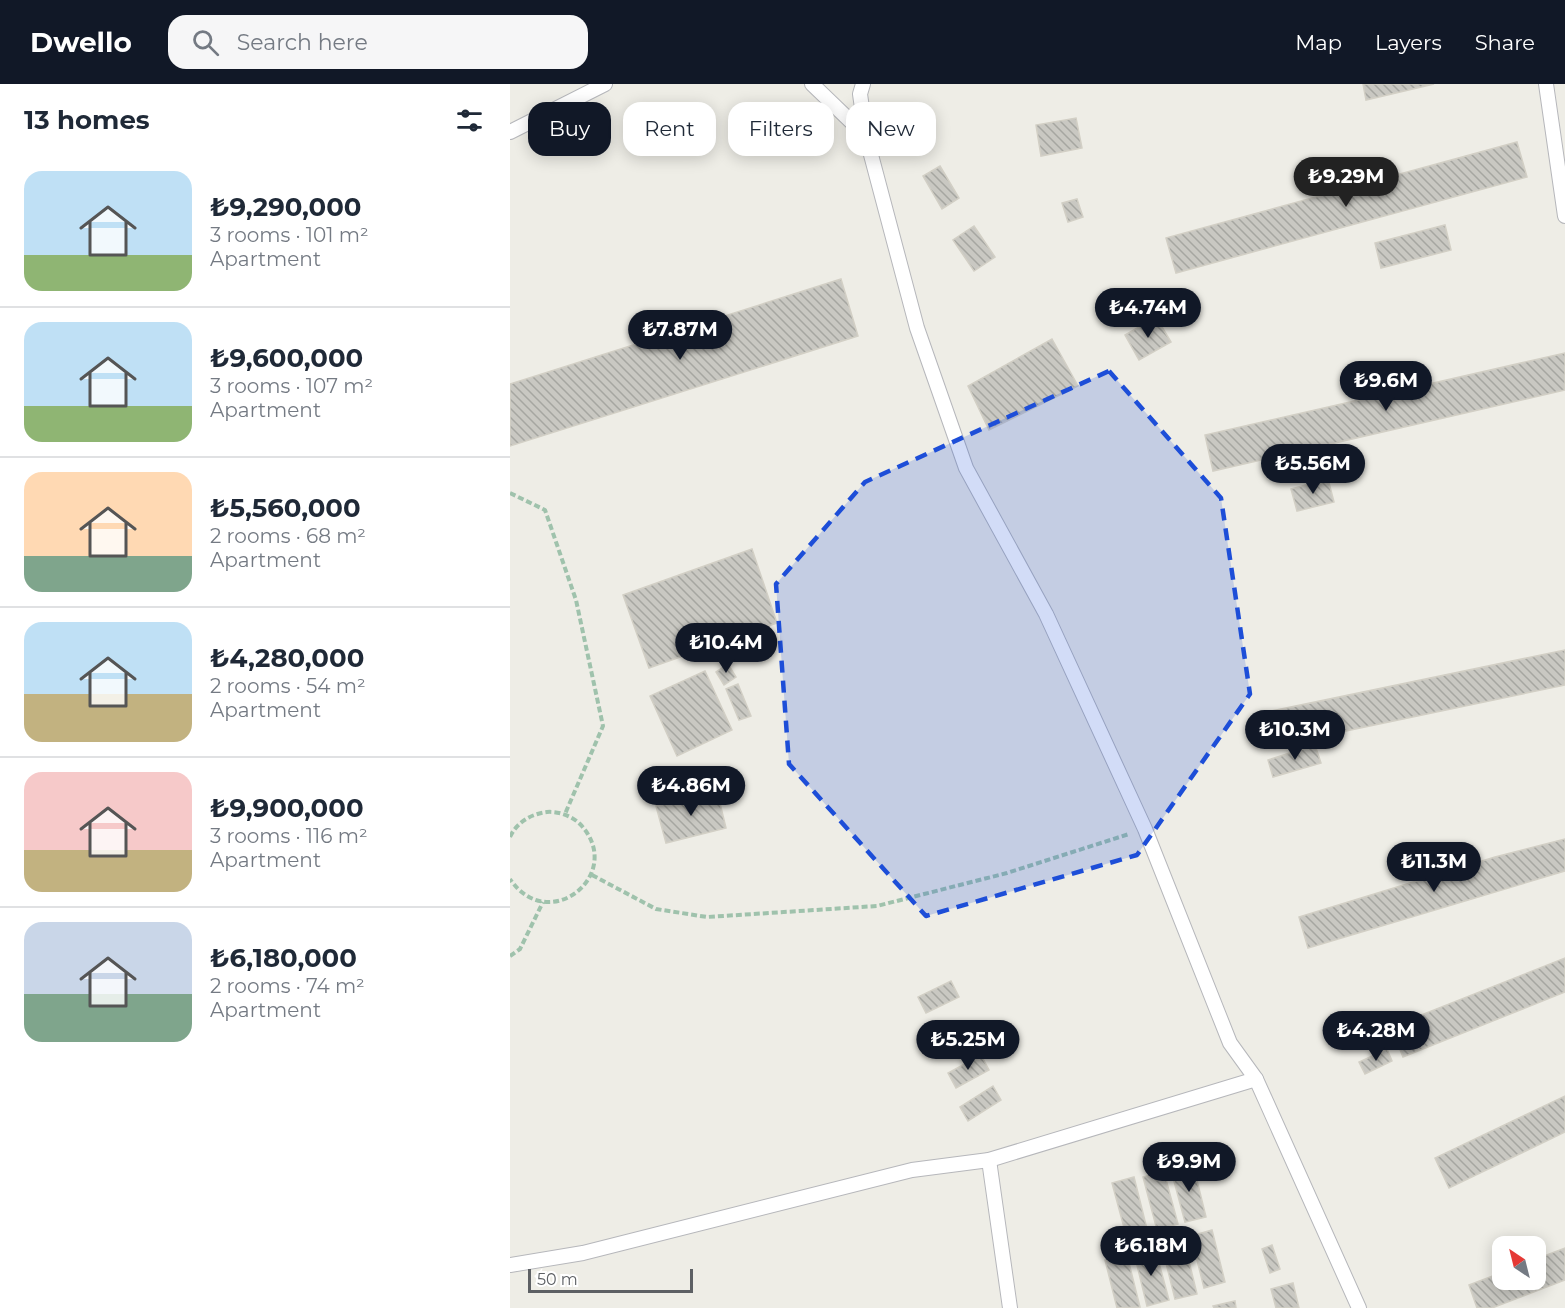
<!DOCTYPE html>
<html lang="en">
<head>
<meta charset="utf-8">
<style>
	:root { --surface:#fff; --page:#f6f6f7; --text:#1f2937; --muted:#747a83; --line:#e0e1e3; --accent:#111827 }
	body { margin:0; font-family:Montserrat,sans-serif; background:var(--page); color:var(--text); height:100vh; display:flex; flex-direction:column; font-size:22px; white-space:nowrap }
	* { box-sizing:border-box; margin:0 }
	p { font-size:20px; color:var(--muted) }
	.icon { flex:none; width:33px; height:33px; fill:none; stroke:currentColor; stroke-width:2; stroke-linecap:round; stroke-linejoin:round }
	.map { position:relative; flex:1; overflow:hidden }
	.panel { display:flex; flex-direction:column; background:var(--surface); width:510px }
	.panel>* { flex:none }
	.hud { position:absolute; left:18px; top:18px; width:570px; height:54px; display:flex; gap:12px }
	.needle { width:39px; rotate:325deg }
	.tools { position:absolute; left:982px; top:1152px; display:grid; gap:12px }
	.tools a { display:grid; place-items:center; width:54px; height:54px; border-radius:12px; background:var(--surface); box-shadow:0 3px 15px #0003; font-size:30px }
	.scale { position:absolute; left:18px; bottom:15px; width:165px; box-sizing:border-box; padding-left:6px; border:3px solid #5d6064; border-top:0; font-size:16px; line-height:21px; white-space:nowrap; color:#5d6064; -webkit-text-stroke:4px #fff; paint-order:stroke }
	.price { position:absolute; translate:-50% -51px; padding:0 14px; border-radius:21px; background:var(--accent); color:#fff; font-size:20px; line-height:39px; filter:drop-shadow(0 2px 3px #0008) }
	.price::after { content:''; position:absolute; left:50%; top:36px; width:18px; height:14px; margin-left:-9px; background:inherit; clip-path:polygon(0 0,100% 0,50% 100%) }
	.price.current { background:#222; color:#fff }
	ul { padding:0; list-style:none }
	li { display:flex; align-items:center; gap:18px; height:150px; padding:0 24px }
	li+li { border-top:2px solid var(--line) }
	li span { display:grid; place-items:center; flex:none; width:168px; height:120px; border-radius:18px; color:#555 }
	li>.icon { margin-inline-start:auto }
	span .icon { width:72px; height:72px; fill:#fffc; stroke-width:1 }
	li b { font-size:26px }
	h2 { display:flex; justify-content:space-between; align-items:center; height:72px; padding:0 24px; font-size:26px }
	.chip { padding:0 21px; border-radius:18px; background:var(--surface); box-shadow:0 3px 15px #0003; font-size:21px; line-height:54px }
	.chip.current { background:var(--accent); color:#fff }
	header { display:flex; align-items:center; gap:36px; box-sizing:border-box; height:84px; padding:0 30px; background:var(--accent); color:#fff }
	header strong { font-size:28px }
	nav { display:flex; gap:33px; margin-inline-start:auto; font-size:21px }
	.search { width:420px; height:54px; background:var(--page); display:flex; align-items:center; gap:15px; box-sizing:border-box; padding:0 21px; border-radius:18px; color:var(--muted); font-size:22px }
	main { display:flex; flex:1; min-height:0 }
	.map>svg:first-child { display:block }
</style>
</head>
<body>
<header>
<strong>Dwello</strong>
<div class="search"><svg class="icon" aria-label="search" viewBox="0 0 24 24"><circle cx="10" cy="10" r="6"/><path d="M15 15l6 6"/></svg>Search here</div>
<nav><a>Map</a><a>Layers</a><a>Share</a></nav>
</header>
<main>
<section class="panel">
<h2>13 homes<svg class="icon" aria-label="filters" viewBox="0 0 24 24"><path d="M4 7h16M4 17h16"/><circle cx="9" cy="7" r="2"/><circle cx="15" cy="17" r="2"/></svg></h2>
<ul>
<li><span style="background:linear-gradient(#bfe0f5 70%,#8fb573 0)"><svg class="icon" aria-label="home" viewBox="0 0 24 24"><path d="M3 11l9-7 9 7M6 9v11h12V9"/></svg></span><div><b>₺9,290,000</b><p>3 rooms · 101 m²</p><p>Apartment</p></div></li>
<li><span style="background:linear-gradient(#bfe0f5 70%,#8fb573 0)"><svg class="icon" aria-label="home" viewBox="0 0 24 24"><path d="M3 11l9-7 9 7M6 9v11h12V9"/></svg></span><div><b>₺9,600,000</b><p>3 rooms · 107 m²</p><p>Apartment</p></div></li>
<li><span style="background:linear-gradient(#ffd9b3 70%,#7fa58c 0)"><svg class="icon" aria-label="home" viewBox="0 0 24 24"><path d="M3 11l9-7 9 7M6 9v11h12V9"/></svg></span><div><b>₺5,560,000</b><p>2 rooms · 68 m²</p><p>Apartment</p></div></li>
<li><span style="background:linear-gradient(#bfe0f5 60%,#c2b280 0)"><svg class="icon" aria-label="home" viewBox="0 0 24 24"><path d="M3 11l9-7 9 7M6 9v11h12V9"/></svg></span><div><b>₺4,280,000</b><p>2 rooms · 54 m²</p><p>Apartment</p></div></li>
<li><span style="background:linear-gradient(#f6c9c9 65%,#c2b280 0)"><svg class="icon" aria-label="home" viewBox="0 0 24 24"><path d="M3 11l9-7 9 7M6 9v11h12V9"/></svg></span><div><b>₺9,900,000</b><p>3 rooms · 116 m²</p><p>Apartment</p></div></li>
<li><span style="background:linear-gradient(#c9d6e8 60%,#7fa58c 0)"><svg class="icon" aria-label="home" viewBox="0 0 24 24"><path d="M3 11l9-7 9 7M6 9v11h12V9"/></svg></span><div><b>₺6,180,000</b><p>2 rooms · 74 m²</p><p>Apartment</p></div></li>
</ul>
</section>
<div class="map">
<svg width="1055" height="1224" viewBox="0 0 1055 1224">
	<defs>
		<pattern id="building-back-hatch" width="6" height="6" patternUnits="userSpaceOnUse" patternTransform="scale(1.5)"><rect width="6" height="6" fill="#c9c8c2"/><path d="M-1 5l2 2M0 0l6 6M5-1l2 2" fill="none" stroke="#a6a6a1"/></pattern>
	</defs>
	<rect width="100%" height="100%" fill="#eeede6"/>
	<g fill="url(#building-back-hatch)" stroke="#d2cfc5" stroke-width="1.5">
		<polygon points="853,0 924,0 856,16"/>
		<polygon points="566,34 572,64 531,72 526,41"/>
		<polygon points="1007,58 1017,93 666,189 656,154"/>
		<polygon points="430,82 449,114 432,125 413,92"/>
		<polygon points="567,115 573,133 558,138 552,119"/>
		<polygon points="935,141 941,166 871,184 865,159"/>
		<polygon points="464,142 485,173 464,187 443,156"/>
		<polygon points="331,195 348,252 0,362 0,300"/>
		<polygon points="646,233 661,258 629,276 615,251"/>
		<polygon points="542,255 568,302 479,346 458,302"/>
		<polygon points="1055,269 1055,306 703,387 695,351"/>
		<polygon points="818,395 824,418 787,427 781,405"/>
		<polygon points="242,465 267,539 139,584 113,511"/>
		<polygon points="1055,566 1055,601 764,662 757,628"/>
		<polygon points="218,580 226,593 214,601 206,588"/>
		<polygon points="195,587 222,646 167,672 140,612"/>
		<polygon points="228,600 241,632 229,636 216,605"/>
		<polygon points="805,661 811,679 763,693 758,676"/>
		<polygon points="207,707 216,744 156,759 146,722"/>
		<polygon points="1055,755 1055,787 798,864 789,833 985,773"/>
		<polygon points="1055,874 1055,908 893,973 881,943"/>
		<polygon points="441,897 449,913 416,929 408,913"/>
		<polygon points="460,939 466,955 429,968 423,953"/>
		<polygon points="877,965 882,977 855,990 849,978"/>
		<polygon points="471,971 479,986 446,1004 438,989"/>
		<polygon points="483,1002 491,1016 458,1037 450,1023"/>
		<polygon points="1055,1012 1055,1048 939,1104 925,1074"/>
		<polygon points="683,1080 696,1133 675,1138 661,1086"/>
		<polygon points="654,1088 668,1140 647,1146 633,1093"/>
		<polygon points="624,1093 637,1145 616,1151 602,1099"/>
		<polygon points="702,1146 715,1198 694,1204 681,1152"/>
		<polygon points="674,1157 687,1210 665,1215 652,1163"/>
		<polygon points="762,1161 770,1185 760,1189 752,1165"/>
		<polygon points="645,1164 659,1216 637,1222 624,1169"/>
		<polygon points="1055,1164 1055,1196 982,1224 967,1224 959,1201 993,1188 993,1196 1026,1196 1026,1175"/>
		<polygon points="617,1171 630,1223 607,1224 595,1176"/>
		<polygon points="783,1199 789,1224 766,1224 761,1205"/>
		<polygon points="725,1217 726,1224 704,1224 703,1222"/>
	</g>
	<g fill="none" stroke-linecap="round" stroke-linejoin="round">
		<defs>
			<g id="service">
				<polyline points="302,0 356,52"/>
				<polyline points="353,0 350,10 356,52 407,244 456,384 536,530 635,745 720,959 746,995 849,1224"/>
				<polyline points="1036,0 1055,132"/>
				<polyline points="0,48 95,0"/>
				<polyline points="479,1076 500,1224"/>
				<polyline points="0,1181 73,1169 402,1086 479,1076 746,995"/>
			</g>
		</defs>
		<use href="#service" stroke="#b6b7bb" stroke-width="16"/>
		<g stroke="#9fc2ac" stroke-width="4" stroke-dasharray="6 3" stroke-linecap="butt">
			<polyline points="0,409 35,426 66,516 93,642 55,730"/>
			<path d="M0,753C7,738 21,730 37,728C48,727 62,732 70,740C117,789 39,853 0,795"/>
			<polyline points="82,791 146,825 197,833 367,822 497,789 619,750"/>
			<polyline points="0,872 10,865 33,818"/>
		</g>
		<use href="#service" stroke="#fff" stroke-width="14"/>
	</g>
	<path fill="#1d4ed8" fill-opacity="0.2" stroke="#1d4ed8" stroke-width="4.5" stroke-dasharray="12 8" stroke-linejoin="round" d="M599,287L711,414L740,610L627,771L416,832L279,680L266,500L355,398Z"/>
</svg>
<div class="tools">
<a><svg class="needle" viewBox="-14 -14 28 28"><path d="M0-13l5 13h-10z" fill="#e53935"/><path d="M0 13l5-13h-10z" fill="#747a83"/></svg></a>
</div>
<div class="scale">50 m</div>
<b class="price current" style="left:836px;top:124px">₺9.29M</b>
<b class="price" style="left:638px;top:255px">₺4.74M</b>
<b class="price" style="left:170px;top:277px">₺7.87M</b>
<b class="price" style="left:876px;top:328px">₺9.6M</b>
<b class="price" style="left:803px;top:411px">₺5.56M</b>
<b class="price" style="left:216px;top:590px">₺10.4M</b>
<b class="price" style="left:785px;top:677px">₺10.3M</b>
<b class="price" style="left:181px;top:733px">₺4.86M</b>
<b class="price" style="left:924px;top:809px">₺11.3M</b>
<b class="price" style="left:866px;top:978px">₺4.28M</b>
<b class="price" style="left:458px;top:987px">₺5.25M</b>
<b class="price" style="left:679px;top:1109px">₺9.9M</b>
<b class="price" style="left:641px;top:1193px">₺6.18M</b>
<div class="hud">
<a class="chip current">Buy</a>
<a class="chip">Rent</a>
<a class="chip">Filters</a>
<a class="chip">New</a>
</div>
</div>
</main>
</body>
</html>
